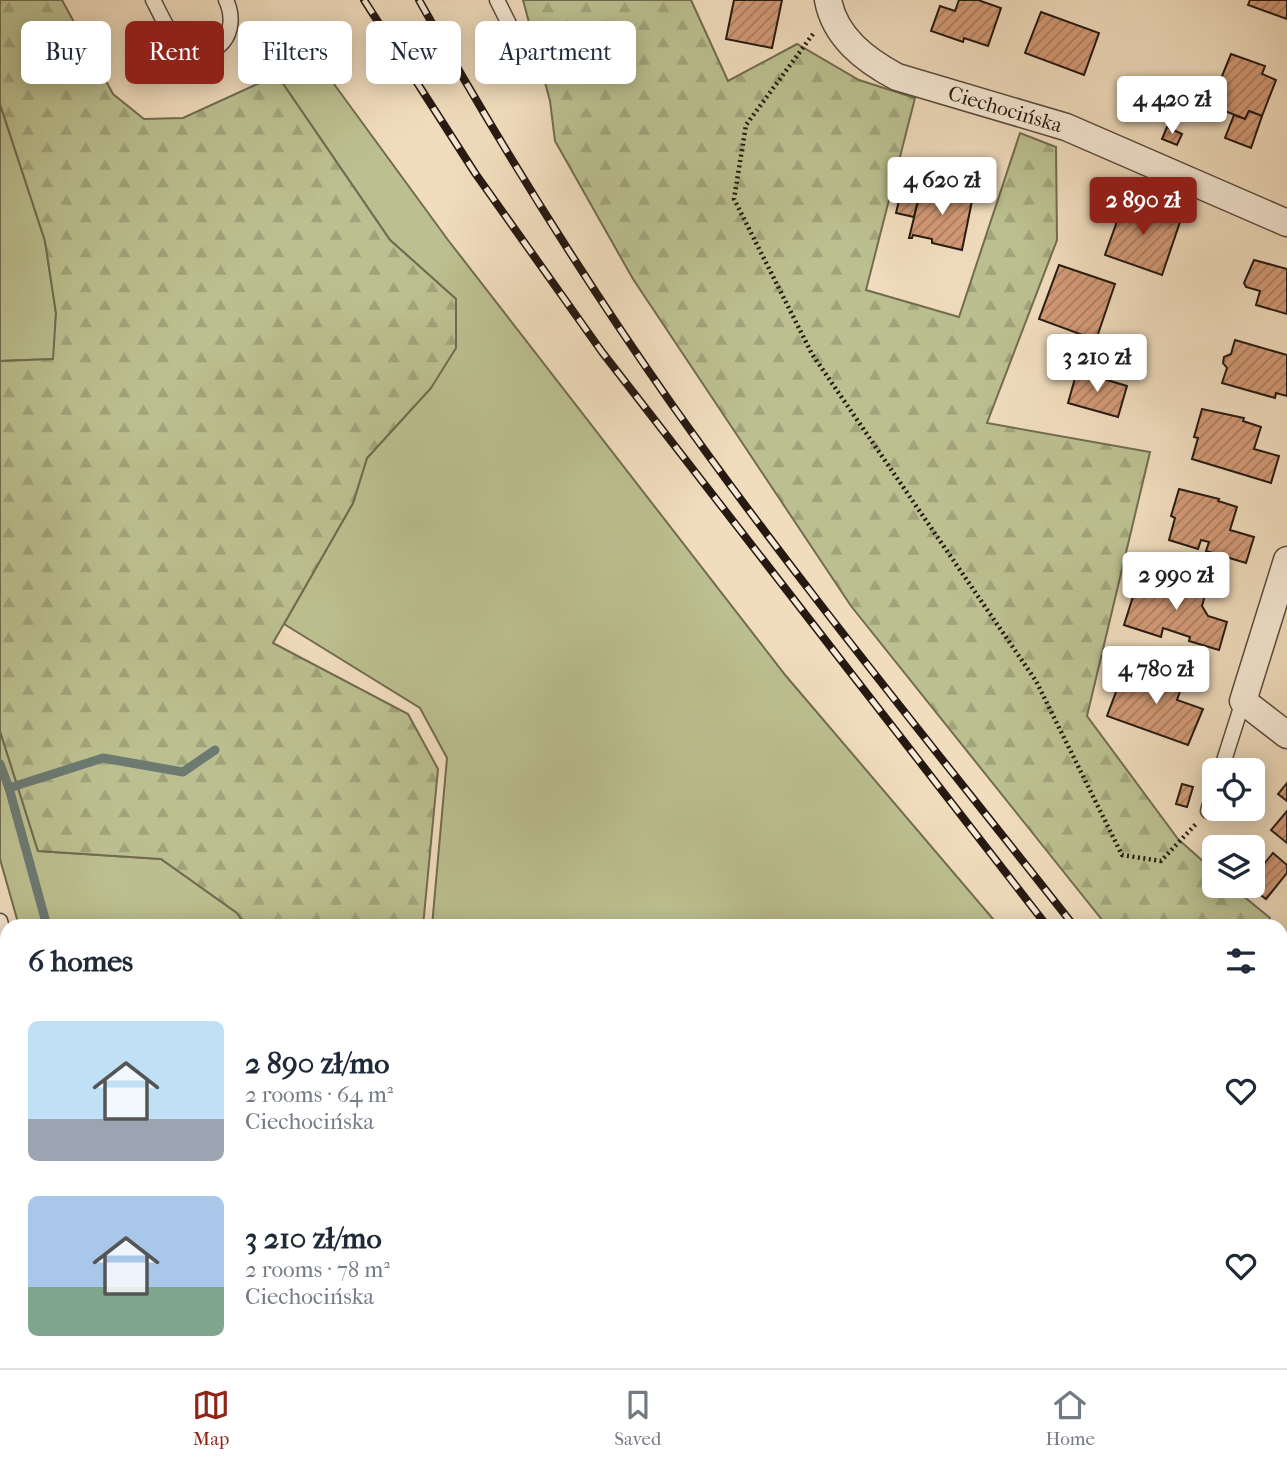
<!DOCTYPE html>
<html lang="en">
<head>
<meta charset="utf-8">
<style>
	:root { --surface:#fff; --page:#f6f6f7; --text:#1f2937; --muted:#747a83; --line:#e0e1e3; --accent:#8f2418 }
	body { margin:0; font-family:"IM FELL French Canon",serif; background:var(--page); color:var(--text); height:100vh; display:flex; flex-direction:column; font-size:26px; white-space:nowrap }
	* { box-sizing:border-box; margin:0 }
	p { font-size:23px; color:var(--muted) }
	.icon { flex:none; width:38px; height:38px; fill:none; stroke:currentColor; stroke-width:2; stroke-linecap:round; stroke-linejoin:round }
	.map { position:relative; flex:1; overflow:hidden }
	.side { position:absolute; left:0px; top:919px; width:1288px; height:450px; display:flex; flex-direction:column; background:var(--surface); border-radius:21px 21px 0 0; box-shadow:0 4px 18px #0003 }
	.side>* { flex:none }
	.top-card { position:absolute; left:21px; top:21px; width:700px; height:63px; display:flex; gap:14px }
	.buttons { position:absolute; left:1202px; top:758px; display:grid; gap:14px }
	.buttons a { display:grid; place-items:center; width:63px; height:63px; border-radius:10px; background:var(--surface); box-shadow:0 4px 18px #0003; font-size:35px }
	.price { position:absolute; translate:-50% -60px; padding:0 16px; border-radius:7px; background:#fff; color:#222; font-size:23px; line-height:46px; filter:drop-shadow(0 2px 4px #0008) }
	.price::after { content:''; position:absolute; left:50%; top:42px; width:21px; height:16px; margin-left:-10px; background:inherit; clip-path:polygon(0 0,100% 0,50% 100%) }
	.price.on { background:var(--accent); color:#fff }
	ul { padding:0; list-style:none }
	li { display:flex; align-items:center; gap:21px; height:175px; padding:0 28px }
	li span { display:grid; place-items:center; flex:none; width:196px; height:140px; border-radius:10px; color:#555 }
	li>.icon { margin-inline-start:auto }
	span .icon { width:84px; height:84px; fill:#fffc; stroke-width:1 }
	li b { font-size:30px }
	h2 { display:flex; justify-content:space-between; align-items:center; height:84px; padding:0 28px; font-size:30px }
	.tag { padding:0 24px; border-radius:10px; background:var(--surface); box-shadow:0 4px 18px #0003; font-size:24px; line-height:63px }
	.tag.on { background:var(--accent); color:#fff }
	.dock { display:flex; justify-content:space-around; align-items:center; height:98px; border-top:2px solid var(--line); background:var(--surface); font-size:19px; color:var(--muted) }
	.dock a { display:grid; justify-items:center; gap:4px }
	.dock .on { color:var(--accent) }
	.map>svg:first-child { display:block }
</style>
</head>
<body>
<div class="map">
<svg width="1287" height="1368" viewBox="0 0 1287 1368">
	<defs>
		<pattern id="forest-firs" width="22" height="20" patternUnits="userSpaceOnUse" patternTransform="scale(1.75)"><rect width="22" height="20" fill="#bcc090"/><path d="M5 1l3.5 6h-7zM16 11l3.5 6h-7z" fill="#a1a47b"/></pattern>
		<pattern id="building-hatch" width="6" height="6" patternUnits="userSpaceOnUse" patternTransform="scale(1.75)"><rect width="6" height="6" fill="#d39a77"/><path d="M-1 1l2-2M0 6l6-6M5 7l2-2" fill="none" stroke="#ab7d60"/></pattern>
	</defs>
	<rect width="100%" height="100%" fill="#f1ddbe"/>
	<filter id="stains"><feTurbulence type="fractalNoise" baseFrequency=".00286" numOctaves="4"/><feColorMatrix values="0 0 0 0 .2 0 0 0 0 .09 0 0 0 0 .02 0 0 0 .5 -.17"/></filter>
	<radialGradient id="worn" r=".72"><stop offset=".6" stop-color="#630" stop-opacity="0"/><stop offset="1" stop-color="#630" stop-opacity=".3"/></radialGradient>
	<g fill="#bcc090" stroke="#716c50" stroke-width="2">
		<polygon points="304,43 448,240 786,676 999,926 432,926 447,758 420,708 284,624 353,503 367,458 431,388 456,299 390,240 277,75"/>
		<polygon points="0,104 45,241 56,313 54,359 0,361"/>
		<polygon points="0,731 38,851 161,859 237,913 246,926 19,926 0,859"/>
		<polygon points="0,923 7,948 7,1347 0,1309"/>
		<polygon points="1281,1300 1287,1309 1287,1368 1191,1368 1184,1362 1281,1362"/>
		<polygon points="10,1362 77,1362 79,1368 11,1368"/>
		<polygon points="87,1362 208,1362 223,1368 89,1368"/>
		<polygon points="249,1362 570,1362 571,1368 265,1368"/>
	</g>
	<g fill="url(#forest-firs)" stroke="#716c50" stroke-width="2">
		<polygon points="0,0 62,0 113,94 144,119 183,118 277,75 390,240 456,299 456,348 431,388 367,458 353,503 273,643 408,714 438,769 423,926 246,926 237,913 161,859 38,851 0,731 0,361 53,359 56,313 45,241 0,104"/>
		<polygon points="523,0 691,0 728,81 797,44 859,80 915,98 866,290 959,317 1020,133 1056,147 1057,240 987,423 1150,452 1087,716 1178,839 1214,871 1214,886 1231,886 1270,918 1269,926 1107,926 851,606 633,279 555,141 550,101"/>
		<polygon points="570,1362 670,1362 655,1368 571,1368"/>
		<polygon points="976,1362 1184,1362 1191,1368 986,1368"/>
	</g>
	<polygon fill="#9bbbb3" stroke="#6c7a72" stroke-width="2" points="692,1362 962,1362 971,1368 675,1368"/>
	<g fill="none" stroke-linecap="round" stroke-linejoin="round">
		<g stroke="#6c7a72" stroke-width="9">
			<polyline points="0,764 9,788 47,926"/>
			<polyline points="9,788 103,758 183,772 215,750"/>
			<polyline points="84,1362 84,1368"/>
			<polyline points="279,1362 295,1368"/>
			<polyline points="596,1368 601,1362"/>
		</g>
	</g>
	<g fill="url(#building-hatch)" stroke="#261911" stroke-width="2">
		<polygon points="734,0 782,0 772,48 726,39"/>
		<polygon points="959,0 978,0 1001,8 988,46 964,38 963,42 931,31 940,6 955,11"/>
		<polygon points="1250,0 1287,0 1287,19 1248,5"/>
		<polygon points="1041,12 1099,33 1084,75 1025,53"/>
		<polygon points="1231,54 1265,66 1262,74 1276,80 1262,116 1249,111 1245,119 1207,104 1215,84 1218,86"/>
		<polygon points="1249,111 1262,116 1251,148 1225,138 1234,115 1245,119"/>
		<polygon points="1167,127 1182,134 1177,145 1162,139"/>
		<polygon points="903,184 921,188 914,217 896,213"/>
		<polygon points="922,185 973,196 962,250 932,243 932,239 913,235 912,238 909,238"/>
		<polygon points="1125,199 1181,219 1162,275 1105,255"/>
		<polygon points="1254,260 1287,269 1287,314 1256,305 1260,291 1246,287 1244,283"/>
		<polygon points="1059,265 1115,284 1096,340 1039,319"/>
		<polygon points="1235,340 1287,355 1287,396 1276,393 1275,398 1222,383 1227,368 1223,363 1224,357 1231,354"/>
		<polygon points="1077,371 1127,386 1118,417 1068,403"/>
		<polygon points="1202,409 1244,418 1243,421 1261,427 1254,449 1279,456 1271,483 1192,459 1198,438 1194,437"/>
		<polygon points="1179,489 1219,499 1218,501 1237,507 1230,530 1254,537 1246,563 1206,551 1209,542 1201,540 1198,549 1169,540 1175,518 1171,516"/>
		<polygon points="1161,574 1178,579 1180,577 1207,588 1202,606 1208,616 1227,622 1219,650 1189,641 1190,637 1163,628 1161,637 1124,625 1135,590 1154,596"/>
		<polygon points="1143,665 1158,670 1163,667 1172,670 1174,676 1184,680 1177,700 1203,709 1188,745 1107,716 1119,684 1132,689 1133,684 1135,685"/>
		<polygon points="1287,783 1287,801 1278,794"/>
		<polygon points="1182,784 1193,787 1187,807 1176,804"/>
		<polygon points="1287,811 1287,843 1271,830"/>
		<polygon points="1273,853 1287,865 1287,873 1266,899 1249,886 1253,886 1253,877"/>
	</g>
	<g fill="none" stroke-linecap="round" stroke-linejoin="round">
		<defs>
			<g id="lane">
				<path d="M153,0C161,14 169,37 184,46C217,65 241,32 226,0"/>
				<polyline points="497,0 510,26"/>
				<polyline points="1221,770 1243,701"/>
				<polyline points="1208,811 1214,791"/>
				<polyline points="0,921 7,945"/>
				<polyline points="229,1362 244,1368"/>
			</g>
			<g id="street">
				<path id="s1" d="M828,0C835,37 865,60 897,77L1066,127L1287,223"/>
				<polyline points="1287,560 1243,701 1287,735"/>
			</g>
		</defs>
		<use href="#lane" stroke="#594a3c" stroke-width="17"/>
		<use href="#street" stroke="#594a3c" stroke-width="29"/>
		<polyline stroke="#261911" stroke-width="4.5" stroke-dasharray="2 3.5" stroke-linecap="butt" points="813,34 746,125 734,199 812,354 1036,681 1122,855 1161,861 1196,824"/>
		<use href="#lane" stroke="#f6e9d5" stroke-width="14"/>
		<use href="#street" stroke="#f6e9d5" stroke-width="26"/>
		<defs>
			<g id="rail">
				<polyline points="364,0 475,173 602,352 1047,926"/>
				<path d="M419,0C497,140 581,275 673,406C799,584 939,754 1074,926"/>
				<polyline points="1281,1192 1287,1199"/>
				<polyline points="1281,1226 1287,1234"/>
			</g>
		</defs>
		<use href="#rail" stroke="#261911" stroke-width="8"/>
		<use href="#rail" stroke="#f6e9d5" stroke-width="5" stroke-dasharray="16" stroke-linecap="butt"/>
	</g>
	<g text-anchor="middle" stroke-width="5" stroke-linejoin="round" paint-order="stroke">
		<g font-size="21" fill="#261911" stroke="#f6e9d5">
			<text dy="7" stroke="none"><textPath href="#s1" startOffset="220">Ciechocińska</textPath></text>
		</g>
	</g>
	<rect width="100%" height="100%" filter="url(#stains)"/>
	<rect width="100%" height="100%" fill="url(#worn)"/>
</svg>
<div class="buttons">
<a><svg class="icon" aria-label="locate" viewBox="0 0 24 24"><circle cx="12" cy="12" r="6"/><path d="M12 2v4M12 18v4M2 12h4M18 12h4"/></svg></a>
<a><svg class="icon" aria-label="layers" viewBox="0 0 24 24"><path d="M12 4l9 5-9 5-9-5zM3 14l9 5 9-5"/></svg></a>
</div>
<b class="price" style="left:1172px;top:136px">4 420 zł</b>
<b class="price" style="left:942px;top:217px">4 620 zł</b>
<b class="price on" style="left:1143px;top:237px">2 890 zł</b>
<b class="price" style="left:1097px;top:394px">3 210 zł</b>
<b class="price" style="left:1176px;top:612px">2 990 zł</b>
<b class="price" style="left:1156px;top:706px">4 780 zł</b>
<div class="top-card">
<a class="tag">Buy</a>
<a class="tag on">Rent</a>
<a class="tag">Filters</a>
<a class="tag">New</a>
<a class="tag">Apartment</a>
</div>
<section class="side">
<h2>6 homes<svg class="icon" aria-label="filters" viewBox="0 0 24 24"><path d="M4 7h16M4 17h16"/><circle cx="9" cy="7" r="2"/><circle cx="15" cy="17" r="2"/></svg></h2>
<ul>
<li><span style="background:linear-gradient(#bfe0f5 70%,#9aa5b1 0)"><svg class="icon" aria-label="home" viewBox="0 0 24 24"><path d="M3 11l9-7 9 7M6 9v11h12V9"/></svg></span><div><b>2 890 zł/mo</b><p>2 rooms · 64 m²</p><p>Ciechocińska</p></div><svg class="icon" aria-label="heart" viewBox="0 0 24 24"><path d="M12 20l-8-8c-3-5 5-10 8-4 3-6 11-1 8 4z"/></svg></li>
<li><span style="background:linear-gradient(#a9c7e8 65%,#7fa58c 0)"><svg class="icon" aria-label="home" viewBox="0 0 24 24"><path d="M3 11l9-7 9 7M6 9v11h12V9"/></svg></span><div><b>3 210 zł/mo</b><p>2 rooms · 78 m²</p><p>Ciechocińska</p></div><svg class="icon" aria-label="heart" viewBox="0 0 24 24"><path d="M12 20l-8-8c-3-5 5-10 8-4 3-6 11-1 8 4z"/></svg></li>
</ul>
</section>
</div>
<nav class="dock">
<a class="on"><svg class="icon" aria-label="map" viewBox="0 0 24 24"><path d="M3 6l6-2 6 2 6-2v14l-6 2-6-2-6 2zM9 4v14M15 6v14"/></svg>Map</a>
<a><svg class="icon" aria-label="saved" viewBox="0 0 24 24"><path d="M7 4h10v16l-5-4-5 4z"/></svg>Saved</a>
<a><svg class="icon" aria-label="home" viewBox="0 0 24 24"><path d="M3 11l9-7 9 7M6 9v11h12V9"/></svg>Home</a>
</nav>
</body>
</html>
